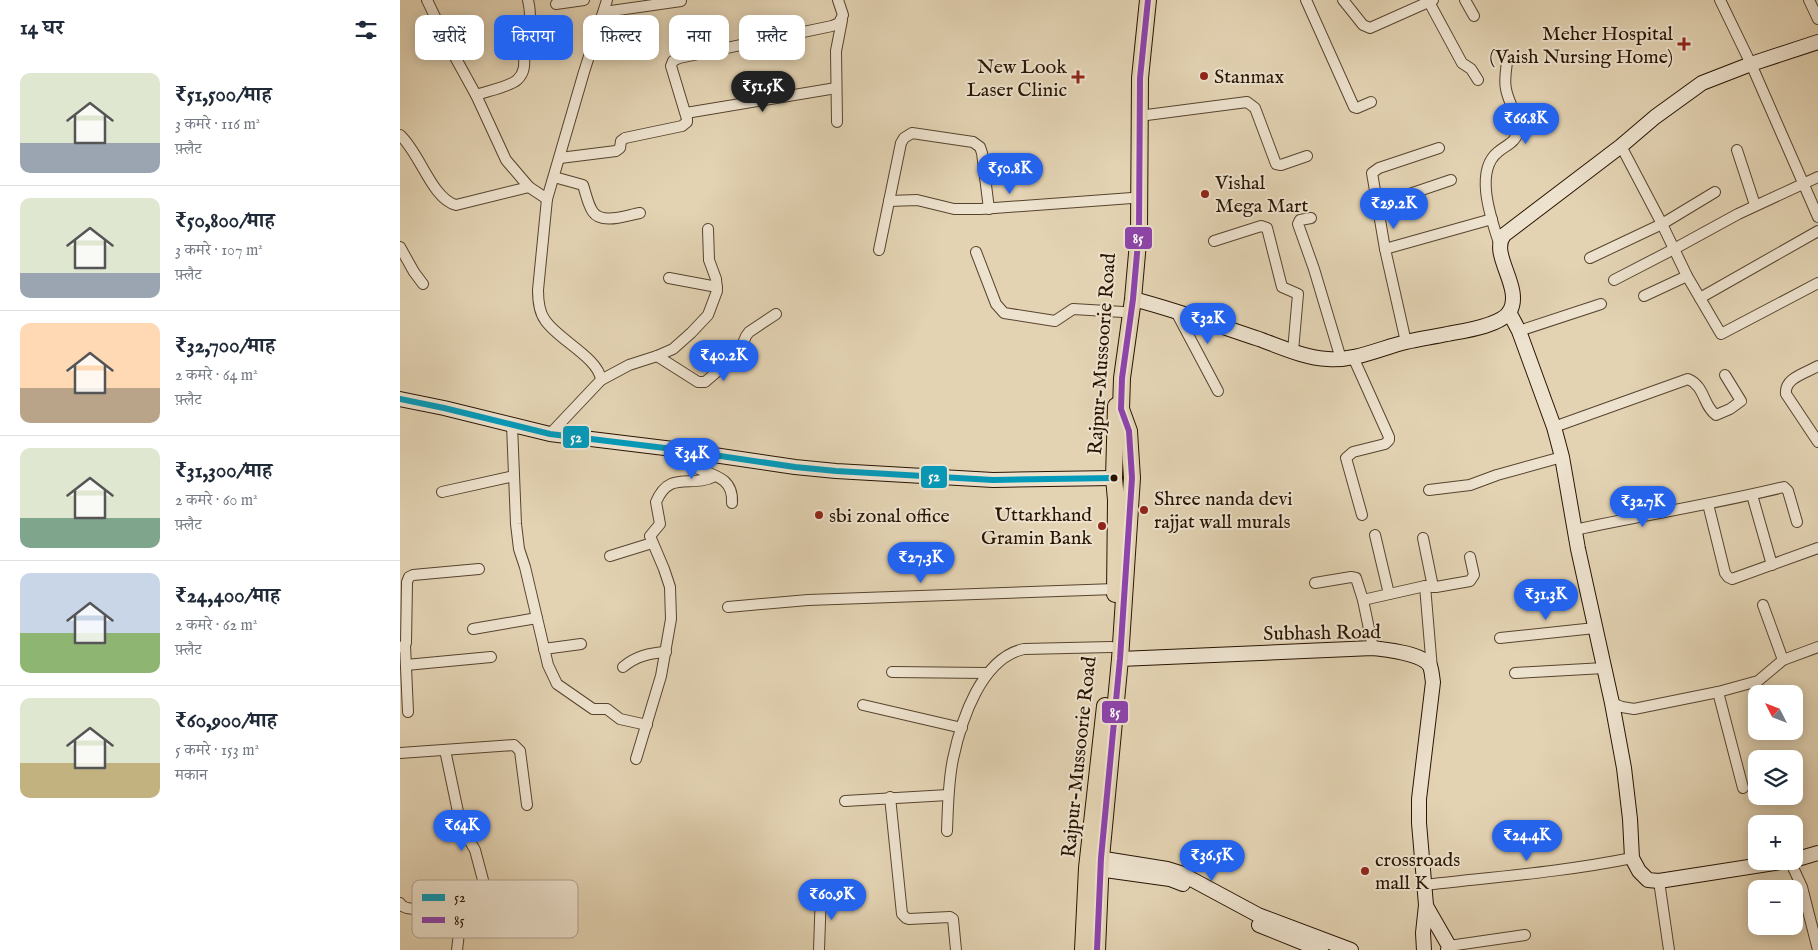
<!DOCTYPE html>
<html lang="hi">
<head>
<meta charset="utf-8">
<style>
	:root { --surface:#fff; --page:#f2f2f3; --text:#1f2937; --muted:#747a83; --line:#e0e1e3; --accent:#2563eb }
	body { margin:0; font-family:"IM FELL English","Noto Serif Devanagari",serif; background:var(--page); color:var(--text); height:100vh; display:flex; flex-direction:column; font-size:19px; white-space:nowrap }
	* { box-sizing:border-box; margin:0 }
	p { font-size:16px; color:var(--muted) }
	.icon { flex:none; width:28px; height:28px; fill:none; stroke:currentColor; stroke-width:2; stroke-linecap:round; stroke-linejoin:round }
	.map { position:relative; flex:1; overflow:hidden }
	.sheet { display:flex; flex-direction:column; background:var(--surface); width:400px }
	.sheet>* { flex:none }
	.banner { position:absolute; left:15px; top:15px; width:475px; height:45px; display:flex; gap:10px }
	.needle { width:32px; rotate:312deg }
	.buttons { position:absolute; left:1348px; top:685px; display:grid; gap:10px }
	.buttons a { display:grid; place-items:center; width:55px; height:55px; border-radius:10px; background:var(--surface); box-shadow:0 2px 12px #0003; font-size:25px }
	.price { position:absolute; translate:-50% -42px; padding:0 11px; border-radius:18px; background:var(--accent); color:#fff; font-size:16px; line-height:32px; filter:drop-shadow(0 1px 2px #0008) }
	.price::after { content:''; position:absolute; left:50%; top:30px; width:15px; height:11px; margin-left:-8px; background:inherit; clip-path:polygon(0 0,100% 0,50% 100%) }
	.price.selected { background:#222; color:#fff }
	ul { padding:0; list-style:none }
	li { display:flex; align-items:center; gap:15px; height:125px; padding:0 20px }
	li+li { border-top:1px solid var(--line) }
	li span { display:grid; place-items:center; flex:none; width:140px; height:100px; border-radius:10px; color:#555 }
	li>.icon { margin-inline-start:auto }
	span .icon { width:60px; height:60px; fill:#fffc; stroke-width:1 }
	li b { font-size:21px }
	h2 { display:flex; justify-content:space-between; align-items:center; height:60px; padding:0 20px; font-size:21px }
	.pill { padding:0 18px; border-radius:10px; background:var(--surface); box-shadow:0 2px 12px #0003; font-size:18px; line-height:45px }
	.pill.selected { background:var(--accent); color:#fff }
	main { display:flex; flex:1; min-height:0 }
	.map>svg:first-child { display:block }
</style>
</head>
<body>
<main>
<section class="sheet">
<h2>14 घर<svg class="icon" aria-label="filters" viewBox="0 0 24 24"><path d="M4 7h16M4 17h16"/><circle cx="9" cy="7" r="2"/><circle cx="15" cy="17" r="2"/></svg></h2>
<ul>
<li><span style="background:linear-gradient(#dfe7d0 70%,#9aa5b1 0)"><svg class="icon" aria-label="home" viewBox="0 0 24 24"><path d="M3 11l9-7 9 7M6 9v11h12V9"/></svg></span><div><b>₹51,500/माह</b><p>3 कमरे · 116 m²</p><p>फ़्लैट</p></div></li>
<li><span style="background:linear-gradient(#dfe7d0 75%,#9aa5b1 0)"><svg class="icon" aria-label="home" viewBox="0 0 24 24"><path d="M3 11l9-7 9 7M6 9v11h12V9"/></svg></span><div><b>₹50,800/माह</b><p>3 कमरे · 107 m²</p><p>फ़्लैट</p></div></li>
<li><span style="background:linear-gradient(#ffd9b3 65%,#b9a48a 0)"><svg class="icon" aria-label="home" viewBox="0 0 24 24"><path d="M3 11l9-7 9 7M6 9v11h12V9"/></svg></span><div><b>₹32,700/माह</b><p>2 कमरे · 64 m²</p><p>फ़्लैट</p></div></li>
<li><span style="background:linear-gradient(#dfe7d0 70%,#7fa58c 0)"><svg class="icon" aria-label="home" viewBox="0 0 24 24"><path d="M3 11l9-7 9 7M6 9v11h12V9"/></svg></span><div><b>₹31,300/माह</b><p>2 कमरे · 60 m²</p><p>फ़्लैट</p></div></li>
<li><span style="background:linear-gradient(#c9d6e8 60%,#8fb573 0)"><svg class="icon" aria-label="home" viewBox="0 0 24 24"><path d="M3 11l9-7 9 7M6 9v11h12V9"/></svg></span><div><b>₹24,400/माह</b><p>2 कमरे · 62 m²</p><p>फ़्लैट</p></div></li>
<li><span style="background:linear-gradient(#dfe7d0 65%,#c2b280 0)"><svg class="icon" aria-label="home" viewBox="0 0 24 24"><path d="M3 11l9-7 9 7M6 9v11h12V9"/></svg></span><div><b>₹60,900/माह</b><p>5 कमरे · 153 m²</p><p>मकान</p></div></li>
</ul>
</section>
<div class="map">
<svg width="1418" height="950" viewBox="0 0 1418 950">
	<rect width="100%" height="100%" fill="#e3d3b3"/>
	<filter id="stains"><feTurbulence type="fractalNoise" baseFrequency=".004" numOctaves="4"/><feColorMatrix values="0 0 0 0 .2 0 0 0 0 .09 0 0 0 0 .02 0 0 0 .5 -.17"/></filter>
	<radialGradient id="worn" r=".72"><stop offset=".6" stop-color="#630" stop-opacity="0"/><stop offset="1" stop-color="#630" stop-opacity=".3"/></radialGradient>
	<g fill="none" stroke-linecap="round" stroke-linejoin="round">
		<defs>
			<g id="street">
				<polyline points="27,0 49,46 76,95 106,160 129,187 147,199"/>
				<polyline points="906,0 954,107 957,108 971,102"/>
				<polyline points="943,0 963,25 970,28 1033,0"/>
				<polyline points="1065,0 1074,16"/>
				<polyline points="1320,0 1351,64 1418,217"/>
				<polyline points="1409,0 1418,19"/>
				<polyline points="1029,2 1062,63 1071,69 1078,80"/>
				<polyline points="156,4 184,0"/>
				<polyline points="204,12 281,1"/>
				<path d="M76,95C87,91 109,87 117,80C128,70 123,58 124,46C127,27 133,21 128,0"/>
				<polyline points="286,113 436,88"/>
				<polyline points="739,116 847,102 855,108 876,164 881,165 907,156"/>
				<polyline points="437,122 436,51 442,20"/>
				<path d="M0,135C20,153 32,199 56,205L129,187"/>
				<polyline points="1221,146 1262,224 1287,276 1321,334 1418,283"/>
				<polyline points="1337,150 1355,205"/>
				<polyline points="160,158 216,151 220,148 221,141 225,138 282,126 287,122 287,119 271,66 273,61 279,58 432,26 439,23 443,15 438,0"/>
				<path d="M154,177L183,185C186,194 188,205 193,212C202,225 227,215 240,213"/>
				<polyline points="489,201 517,200 554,209 581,209 732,198"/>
				<polyline points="977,205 1051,180"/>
				<polyline points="911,218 900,220 898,224 914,269 941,359"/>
				<polyline points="814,241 861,226 867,228 882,287 898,294 893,351"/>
				<path d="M1099,243C1091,218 1074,171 1098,152C1106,145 1117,142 1118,130C1119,117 1108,102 1106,89C1104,80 1106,71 1107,62"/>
				<polyline points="0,247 14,272 23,284"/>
				<polyline points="985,249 1092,219"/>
				<polyline points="479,250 501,143 504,138 512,133 573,142 580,147 582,153 589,209"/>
				<polyline points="576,252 596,304 604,313 655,321 673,309 723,312"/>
				<polyline points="1190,258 1262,224 1315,192"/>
				<polyline points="269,278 317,287"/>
				<polyline points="1214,280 1274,249 1338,214 1418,177"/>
				<polyline points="1244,296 1287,276"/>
				<polyline points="1300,298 1418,231"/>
				<polyline points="775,310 818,391"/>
				<polyline points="1119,331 1201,304"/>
				<polyline points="1006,342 985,249 972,173 979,168 1039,148"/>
				<polyline points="257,356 298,382 305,382 339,353 346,336 349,332 376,314"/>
				<polyline points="953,357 989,437 989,440 985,444 953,452 946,458 962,515"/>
				<path d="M1418,366C1406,373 1384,378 1386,394L1418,442"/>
				<polyline points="201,380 229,365 257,356 273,349 291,333 308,315 317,291 316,279 309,260 308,229"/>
				<polyline points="112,425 116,524 119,549 125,567 148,665 157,684 193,709 207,709 220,719 247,725"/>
				<path d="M1154,427L1288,379C1305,386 1303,406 1316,415L1330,409L1341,401L1325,375"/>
				<path d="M150,434L201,380C199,358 157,339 145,320C139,312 138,300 138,290L147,199L184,72L207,0"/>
				<path d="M273,449C277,454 280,459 286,463C305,475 334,473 332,503"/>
				<polyline points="1029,490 1070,485 1097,475 1162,457"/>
				<polyline points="42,492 114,476"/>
				<polyline points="1352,495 1372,565"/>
				<polyline points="1308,504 1325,573 1328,577 1332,579 1418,548"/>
				<path d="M1174,530C1244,515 1314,504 1384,487L1388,491L1397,522"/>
				<polyline points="975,535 989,594"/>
				<polyline points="1023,538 1033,587"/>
				<polyline points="210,556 252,543"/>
				<polyline points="915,583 951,577 956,578 963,600 973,648"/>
				<polyline points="1025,586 1032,669"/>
				<polyline points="963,600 1025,586 1036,587 1070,581 1074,575 1070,557"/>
				<polyline points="1363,605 1383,660"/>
				<polyline points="328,607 408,600 715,589"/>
				<polyline points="73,629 137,618"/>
				<polyline points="1100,638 1195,628"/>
				<polyline points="5,645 8,712"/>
				<polyline points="0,647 4,646 6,643 7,582 9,577 13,575 79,569"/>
				<polyline points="144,649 181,644"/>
				<polyline points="6,665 91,657"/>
				<path d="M223,667C236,656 250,653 266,652"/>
				<polyline points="492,672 587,673"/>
				<polyline points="1115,673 1204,668"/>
				<polyline points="1318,692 1343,788"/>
				<polyline points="1212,703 1222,707 1234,709 1318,692 1358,681 1383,660 1418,647"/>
				<polyline points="463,705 562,728"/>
				<polyline points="45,750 61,826 75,850 83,880 81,885 69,898 61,916 57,950"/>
				<polyline points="0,753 114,745 120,751 127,805"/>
				<path d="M236,759L261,676L271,619L270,587L264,569L250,536L260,524L256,502C270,469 291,489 315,476"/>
				<polyline points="490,797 502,914 506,918 509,919 550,917 553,919 556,950"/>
				<polyline points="445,801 548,795"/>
				<path d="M547,831C548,807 548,783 553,759C561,721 581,658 624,649L711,647"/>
				<polyline points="1390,861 1402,887 1418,950"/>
				<polyline points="1259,881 1269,950"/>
				<polyline points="81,885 95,892 136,923"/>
				<path d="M1024,885C1094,877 1163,872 1232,858"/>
				<polyline points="0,903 2,906 7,908 61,916"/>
				<polyline points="1049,946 1125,935"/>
				<polyline points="419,950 421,891"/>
			</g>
			<g id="secondary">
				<path d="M733,299C776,310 817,325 859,339C881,347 905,358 928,359C955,361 981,348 1006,342C1019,339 1033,337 1047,334C1063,331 1101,326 1110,311C1123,287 1089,254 1104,235L1221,146L1255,117L1302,83L1351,64L1418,42"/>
				<polyline points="1109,312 1119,331 1154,427 1162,457 1178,549 1212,703 1224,768 1230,819 1232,858 1239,871 1248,880 1259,881 1387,861"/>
				<polyline points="0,399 44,408 150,434 273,449 395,467 436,471 593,480 714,478"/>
				<path d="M720,659L973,648C988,650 1022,653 1030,666C1032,671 1032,677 1033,682L1019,799V823L1026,905L1023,933L1024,950"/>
				<polyline points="692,857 767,869 780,873 858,915 951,950"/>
				<polyline points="1394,860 1418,853"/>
				<polyline points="691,868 770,879 783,884"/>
				<polyline points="1026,906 1049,946 1048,950"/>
				<polyline points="859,925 921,950"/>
			</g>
			<g id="primary">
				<polyline points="715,594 716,500 714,478 716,406"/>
				<polyline points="683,950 687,868 705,706"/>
				<polyline points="697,950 701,858 720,659 732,478 729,431 721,409 722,378 733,299 739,231 740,78 748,0"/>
			</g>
		</defs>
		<use href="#street" stroke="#57442e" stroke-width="12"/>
		<use href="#secondary" stroke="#281402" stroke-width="16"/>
		<use href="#primary" stroke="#281402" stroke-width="18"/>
		<use href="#street" stroke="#ede2ce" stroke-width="10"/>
		<use href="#secondary" stroke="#ede2ce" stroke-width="14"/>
		<use href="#primary" stroke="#e3d3b3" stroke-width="16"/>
		<defs>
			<polyline id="bus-1" points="0,399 44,408 150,434 273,449 395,467 436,471 593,480 714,478"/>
			<polyline id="bus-2" points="697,950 701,858 720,659 732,478 729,431 721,409 722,378 733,299 739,231 740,78 748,0"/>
		</defs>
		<use href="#bus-1" stroke="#ede2ce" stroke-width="10"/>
		<use href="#bus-2" stroke="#ede2ce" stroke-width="10"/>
		<use href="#bus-1" stroke="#049aba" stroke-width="6"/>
		<use href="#bus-2" stroke="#8e44ad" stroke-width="6"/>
	</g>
	<g fill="#8f2418" stroke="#ede2ce" stroke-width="2">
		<path d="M1281.5 36.5h5v5h5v5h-5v5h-5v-5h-5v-5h5z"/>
		<circle cx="804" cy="76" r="5"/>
		<path d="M675.5 69.5h5v5h5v5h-5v5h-5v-5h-5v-5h5z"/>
		<circle cx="805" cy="194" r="5"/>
		<circle cx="744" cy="510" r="5"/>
		<circle cx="419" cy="515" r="5"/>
		<circle cx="702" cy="526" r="5"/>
		<circle cx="965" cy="871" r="5"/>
	</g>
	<circle fill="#281402" stroke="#ede2ce" stroke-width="2" cx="714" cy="478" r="4.5"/>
	<g text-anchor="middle" stroke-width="4" stroke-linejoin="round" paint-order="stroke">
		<g font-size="20" fill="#281402" stroke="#ede2ce" text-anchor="start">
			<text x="1273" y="40" text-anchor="end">Meher Hospital<tspan x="1273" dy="23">(Vaish Nursing Home)</tspan></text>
			<text x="667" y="73" text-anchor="end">New Look<tspan x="667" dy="23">Laser Clinic</tspan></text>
			<text x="814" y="83">Stanmax</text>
			<text x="815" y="189">Vishal<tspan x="815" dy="23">Mega Mart</tspan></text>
			<text x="754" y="505">Shree nanda devi<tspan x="754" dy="23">rajjat wall murals</tspan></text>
			<text x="692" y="521" text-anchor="end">Uttarkhand<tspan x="692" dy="23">Gramin Bank</tspan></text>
			<text x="429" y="522">sbi zonal office</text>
			<text x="975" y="866">crossroads<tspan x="975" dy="23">mall K</tspan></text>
		</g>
		<g font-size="20" fill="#281402" stroke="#ede2ce">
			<text transform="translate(701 354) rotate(-86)" y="7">Rajpur-Mussoorie Road</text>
			<text transform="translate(922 632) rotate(-1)" y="7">Subhash Road</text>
			<text transform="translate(678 757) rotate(-84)" y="7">Rajpur-Mussoorie Road</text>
		</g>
	</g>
	<rect x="12" y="880" width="166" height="58" rx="8" fill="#ede2ce" stroke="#b2a491" stroke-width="1"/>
	<rect x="22" y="894" width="23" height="7" fill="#049aba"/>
	<rect x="22" y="917" width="23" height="6" fill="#8e44ad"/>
	<g font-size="14" fill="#281402">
		<text x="54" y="902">52</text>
		<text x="54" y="925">85</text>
	</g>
	<g stroke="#ede2ce" stroke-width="2">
		<rect x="724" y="226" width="29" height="24" rx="5" fill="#8e44ad"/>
		<rect x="162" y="425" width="28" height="24" rx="5" fill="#049aba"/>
		<rect x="520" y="465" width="28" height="24" rx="5" fill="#049aba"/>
		<rect x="701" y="700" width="28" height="24" rx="5" fill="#8e44ad"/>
	</g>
	<g font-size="14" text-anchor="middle" font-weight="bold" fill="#fff">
		<text x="738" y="243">85</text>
		<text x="176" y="442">52</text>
		<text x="534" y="481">52</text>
		<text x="715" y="717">85</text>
	</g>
	<rect width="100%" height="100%" filter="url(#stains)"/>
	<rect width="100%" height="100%" fill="url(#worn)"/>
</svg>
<div class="buttons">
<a><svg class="needle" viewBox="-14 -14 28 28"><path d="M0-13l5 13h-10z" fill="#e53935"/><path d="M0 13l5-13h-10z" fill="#747a83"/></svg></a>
<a><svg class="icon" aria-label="layers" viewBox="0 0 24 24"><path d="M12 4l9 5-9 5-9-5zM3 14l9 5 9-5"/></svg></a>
<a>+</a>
<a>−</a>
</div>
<b class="price selected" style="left:363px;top:113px">₹51.5K</b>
<b class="price" style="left:1126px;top:145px">₹66.8K</b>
<b class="price" style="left:610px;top:195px">₹50.8K</b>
<b class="price" style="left:994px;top:230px">₹29.2K</b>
<b class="price" style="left:808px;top:345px">₹32K</b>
<b class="price" style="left:324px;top:382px">₹40.2K</b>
<b class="price" style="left:292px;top:480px">₹34K</b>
<b class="price" style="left:1243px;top:528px">₹32.7K</b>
<b class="price" style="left:521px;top:584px">₹27.3K</b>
<b class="price" style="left:1146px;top:621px">₹31.3K</b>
<b class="price" style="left:62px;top:852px">₹64K</b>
<b class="price" style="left:1127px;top:862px">₹24.4K</b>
<b class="price" style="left:812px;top:882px">₹36.5K</b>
<b class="price" style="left:432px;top:921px">₹60.9K</b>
<div class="banner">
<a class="pill">खरीदें</a>
<a class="pill selected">किराया</a>
<a class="pill">फ़िल्टर</a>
<a class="pill">नया</a>
<a class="pill">फ़्लैट</a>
</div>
</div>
</main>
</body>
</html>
